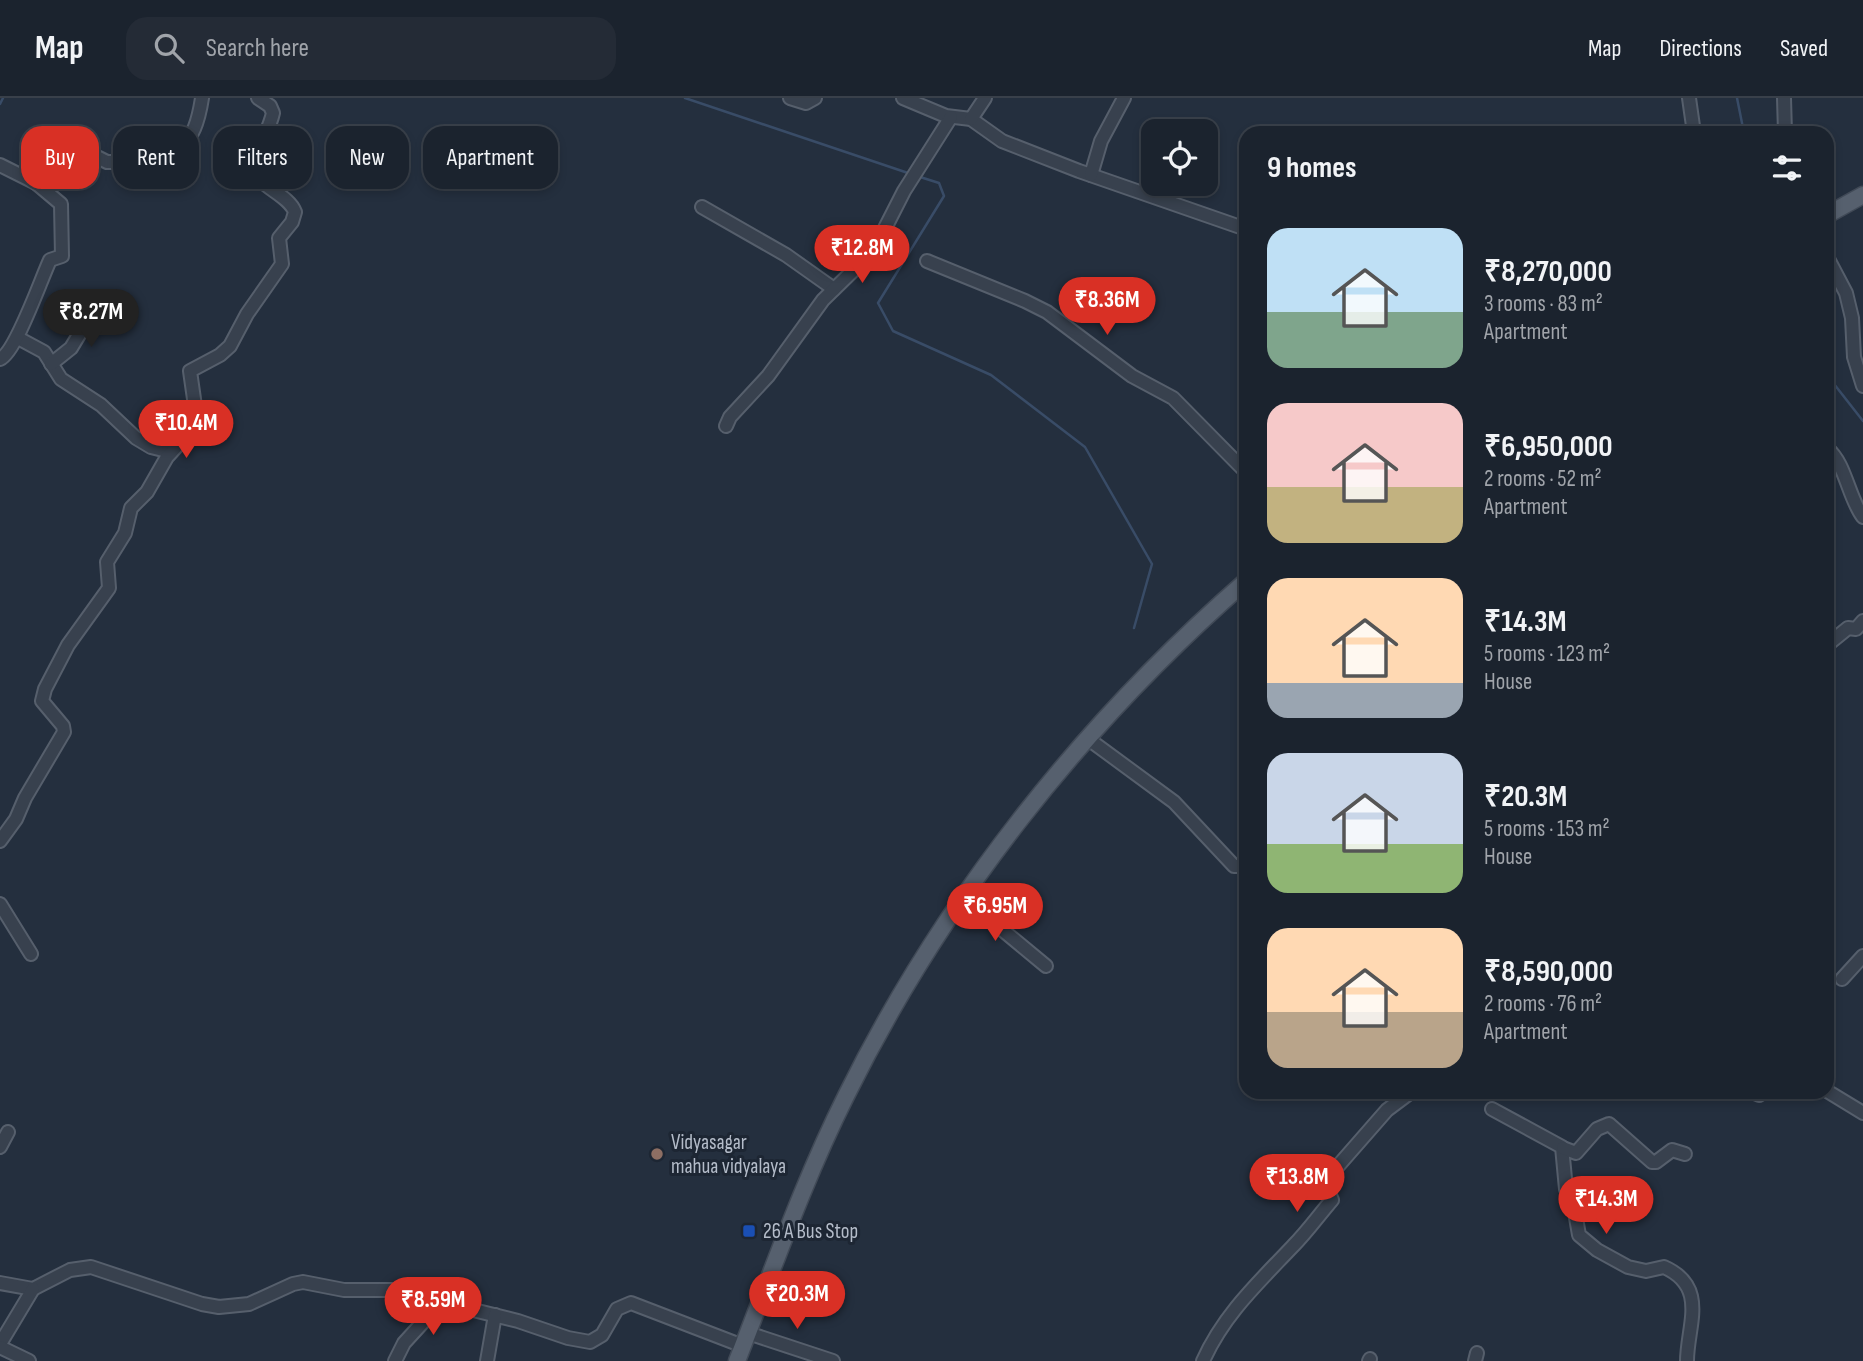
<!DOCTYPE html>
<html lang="en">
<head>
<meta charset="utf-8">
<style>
	:root { --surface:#1b232e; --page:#242b36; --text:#f1f3f6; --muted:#a0a4aa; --line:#39404a; --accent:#d93025 }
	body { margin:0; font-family:"Sofia Sans Condensed",sans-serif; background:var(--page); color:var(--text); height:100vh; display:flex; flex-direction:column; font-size:26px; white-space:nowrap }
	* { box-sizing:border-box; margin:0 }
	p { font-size:23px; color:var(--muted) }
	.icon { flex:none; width:38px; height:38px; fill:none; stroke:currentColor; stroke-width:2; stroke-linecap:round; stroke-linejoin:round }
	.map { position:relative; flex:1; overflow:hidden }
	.sheet { position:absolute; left:1239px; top:28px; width:595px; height:973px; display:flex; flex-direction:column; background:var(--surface); border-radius:21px; box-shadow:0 4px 10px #0003,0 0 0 2px var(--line) }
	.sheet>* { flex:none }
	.banner { position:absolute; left:21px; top:28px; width:665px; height:63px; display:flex; gap:14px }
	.buttons { position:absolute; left:1141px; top:21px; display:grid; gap:14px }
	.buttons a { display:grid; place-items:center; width:77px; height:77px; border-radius:14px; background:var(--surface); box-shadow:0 4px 10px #0003,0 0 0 2px var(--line); font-size:35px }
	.price { position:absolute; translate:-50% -60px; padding:0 16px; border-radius:24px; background:var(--accent); color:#fff; font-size:23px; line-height:46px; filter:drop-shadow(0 2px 4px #0008) }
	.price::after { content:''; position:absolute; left:50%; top:42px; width:21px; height:16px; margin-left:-10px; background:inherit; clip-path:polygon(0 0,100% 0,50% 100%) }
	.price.selected { background:#222; color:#fff }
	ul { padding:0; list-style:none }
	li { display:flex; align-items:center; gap:21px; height:175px; padding:0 28px }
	li span { display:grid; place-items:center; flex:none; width:196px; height:140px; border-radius:21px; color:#555 }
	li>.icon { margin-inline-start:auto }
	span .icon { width:84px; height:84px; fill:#fffc; stroke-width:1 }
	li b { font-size:30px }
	h2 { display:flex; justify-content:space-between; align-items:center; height:84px; padding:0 28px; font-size:30px }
	.tag { padding:0 24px; border-radius:21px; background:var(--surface); box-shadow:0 4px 10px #0003,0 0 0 2px var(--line); font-size:24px; line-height:63px }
	.tag.selected { background:var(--accent); color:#fff }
	header { display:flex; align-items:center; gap:42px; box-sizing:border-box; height:98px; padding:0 35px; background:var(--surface); border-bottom:2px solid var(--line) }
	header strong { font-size:33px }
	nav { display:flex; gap:38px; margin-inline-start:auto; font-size:24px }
	.search { width:490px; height:63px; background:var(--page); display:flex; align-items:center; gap:18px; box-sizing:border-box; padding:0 24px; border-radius:21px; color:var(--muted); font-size:26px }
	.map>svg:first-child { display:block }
</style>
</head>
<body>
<header>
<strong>Map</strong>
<div class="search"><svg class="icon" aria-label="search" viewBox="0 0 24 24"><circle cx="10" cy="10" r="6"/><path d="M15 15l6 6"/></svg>Search here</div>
<nav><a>Map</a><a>Directions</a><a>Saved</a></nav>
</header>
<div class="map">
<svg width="1863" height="1263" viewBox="0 0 1863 1263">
	<rect width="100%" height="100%" fill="#242f3e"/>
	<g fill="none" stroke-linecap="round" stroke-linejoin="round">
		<g stroke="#394c67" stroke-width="2.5">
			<polyline points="685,0 911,76"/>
			<polyline points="1737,0 1744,35"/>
			<polyline points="0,6 3,0"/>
			<polyline points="917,78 939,85 944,98 878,205 893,233 991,277 1085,349 1152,466 1134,530"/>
			<polyline points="1827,277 1863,323"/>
		</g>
		<defs>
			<g id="minor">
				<polyline points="790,0 806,5 815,0"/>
				<polyline points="903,0 946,18 971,21 1002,43 1079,73 1246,131"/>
				<polyline points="1689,0 1694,35"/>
				<polyline points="1784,0 1785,35"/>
				<polyline points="971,21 985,0"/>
				<path d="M161,61C169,50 174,53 183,46C195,38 200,13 202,0"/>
				<polyline points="0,67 36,85 68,56 76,58 87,54 107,64 122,64"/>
				<polyline points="1091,77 1101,43 1124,0"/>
				<polyline points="702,109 786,157 834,191"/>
				<polyline points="1827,159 1846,195 1852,220 1854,259 1863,288"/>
				<polyline points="927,163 1025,203 1047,214 1132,278 1173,300 1246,374"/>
				<polyline points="18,240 44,254 61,281 101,307 136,340 151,349 171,354"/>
				<path d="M0,261C16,254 41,181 50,162L62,158L61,106L36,85"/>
				<polyline points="51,266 71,250 97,207"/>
				<polyline points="726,328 730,319 768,278 823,202 863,163 878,144 904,93 951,19"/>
				<path d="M1827,350C1846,366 1848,399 1863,419"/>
				<polyline points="1827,547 1848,530 1856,531 1863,523"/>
				<polyline points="1087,640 1174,704 1234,768 1246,768"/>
				<path d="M0,743L16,721L25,700L64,634L63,628L42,603L45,591L68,547L109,490L107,464L125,435L131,410L147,394L167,359L187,337L195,308L190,273L220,257L230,248L247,216L282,166L279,140L292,124L295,114C288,95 253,87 255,69C257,50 269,33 273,15L270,8L258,0"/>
				<polyline points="964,800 1046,868"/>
				<polyline points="0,806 31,856"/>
				<polyline points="1842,881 1863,858"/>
				<polyline points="1827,993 1863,1015"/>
				<polyline points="1752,994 1759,997 1763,994"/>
				<path d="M1492,1011L1562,1049L1566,1091L1575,1114L1579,1137L1597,1152L1628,1169L1646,1173L1664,1169C1709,1189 1687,1228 1687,1263"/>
				<polyline points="0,1049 8,1034"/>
				<polyline points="1563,1050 1576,1055 1597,1031 1609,1026 1652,1064 1656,1064 1672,1052 1685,1056"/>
				<polyline points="0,1185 33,1191 70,1172 91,1169 202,1206 219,1209 249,1206 293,1186 303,1184 344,1192 392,1192 518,1223 568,1240 590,1244 602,1237 617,1211 631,1205 743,1248"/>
				<polyline points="748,1235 833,1263"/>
				<polyline points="0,1246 33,1191"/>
				<polyline points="0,1249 29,1263"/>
				<polyline points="395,1263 404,1245 425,1222 433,1201"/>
				<polyline points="487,1263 495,1217"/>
				<path d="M1203,1263C1224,1216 1259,1184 1293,1148C1307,1134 1319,1117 1332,1102L1324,1084L1387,1012L1411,994"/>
				<polyline points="1369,1263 1370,1261"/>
				<polyline points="1475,1263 1477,1255"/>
			</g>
			<g id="major">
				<polyline points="1827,117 1863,97"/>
				<path d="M737,1263C772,1174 803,1084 846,998C942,803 1082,626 1246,483"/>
			</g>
		</defs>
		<use href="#minor" stroke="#565f6c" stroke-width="16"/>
		<use href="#major" stroke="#414a57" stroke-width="19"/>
		<use href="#minor" stroke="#38414e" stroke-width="12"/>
		<use href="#major" stroke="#56606e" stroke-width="16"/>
	</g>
	<circle fill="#8d6e63" stroke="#1d2633" stroke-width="2.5" cx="657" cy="1056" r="7"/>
	<rect fill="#1a4fb4" stroke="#1d2633" stroke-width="2.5" x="742" y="1126" width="14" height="14" rx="3.5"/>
	<g text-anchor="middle" stroke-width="6" stroke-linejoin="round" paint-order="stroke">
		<g font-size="21" fill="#b4bcc9" stroke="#1d2633" text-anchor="start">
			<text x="671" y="1051">Vidyasagar<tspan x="671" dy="24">mahua vidyalaya</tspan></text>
			<text x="763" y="1140">26 A Bus Stop</text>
		</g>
	</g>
</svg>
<div class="buttons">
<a><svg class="icon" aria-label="locate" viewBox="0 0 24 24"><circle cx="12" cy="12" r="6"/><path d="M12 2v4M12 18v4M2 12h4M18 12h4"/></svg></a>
</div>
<b class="price" style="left:862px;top:187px">₹12.8M</b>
<b class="price" style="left:1107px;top:239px">₹8.36M</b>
<b class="price selected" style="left:91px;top:251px">₹8.27M</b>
<b class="price" style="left:186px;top:362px">₹10.4M</b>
<b class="price" style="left:995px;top:845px">₹6.95M</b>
<b class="price" style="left:1297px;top:1116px">₹13.8M</b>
<b class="price" style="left:1606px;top:1138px">₹14.3M</b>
<b class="price" style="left:797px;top:1233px">₹20.3M</b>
<b class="price" style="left:433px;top:1239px">₹8.59M</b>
<div class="banner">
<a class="tag selected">Buy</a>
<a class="tag">Rent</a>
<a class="tag">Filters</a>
<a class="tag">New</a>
<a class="tag">Apartment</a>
</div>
<section class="sheet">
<h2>9 homes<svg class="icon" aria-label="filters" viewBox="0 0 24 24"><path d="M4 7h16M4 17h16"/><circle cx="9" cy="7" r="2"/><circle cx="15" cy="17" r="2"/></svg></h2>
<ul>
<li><span style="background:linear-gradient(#bfe0f5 60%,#7fa58c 0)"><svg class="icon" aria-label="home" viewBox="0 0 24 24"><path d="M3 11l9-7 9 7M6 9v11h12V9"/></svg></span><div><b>₹8,270,000</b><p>3 rooms · 83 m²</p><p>Apartment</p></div></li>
<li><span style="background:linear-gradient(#f6c9c9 60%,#c2b280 0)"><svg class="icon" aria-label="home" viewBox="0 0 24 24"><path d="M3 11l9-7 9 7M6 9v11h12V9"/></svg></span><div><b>₹6,950,000</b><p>2 rooms · 52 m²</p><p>Apartment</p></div></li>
<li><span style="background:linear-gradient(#ffd9b3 75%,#9aa5b1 0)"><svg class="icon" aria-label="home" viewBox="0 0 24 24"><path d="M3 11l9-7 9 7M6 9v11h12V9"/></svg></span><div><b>₹14.3M</b><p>5 rooms · 123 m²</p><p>House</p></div></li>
<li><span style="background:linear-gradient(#c9d6e8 65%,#8fb573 0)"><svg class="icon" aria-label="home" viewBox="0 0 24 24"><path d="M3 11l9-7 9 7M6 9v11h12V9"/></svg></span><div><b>₹20.3M</b><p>5 rooms · 153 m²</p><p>House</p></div></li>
<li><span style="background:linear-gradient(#ffd9b3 60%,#b9a48a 0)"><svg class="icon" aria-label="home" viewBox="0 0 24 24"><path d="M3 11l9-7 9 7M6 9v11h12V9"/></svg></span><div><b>₹8,590,000</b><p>2 rooms · 76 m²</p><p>Apartment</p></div></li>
</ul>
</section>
</div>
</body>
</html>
